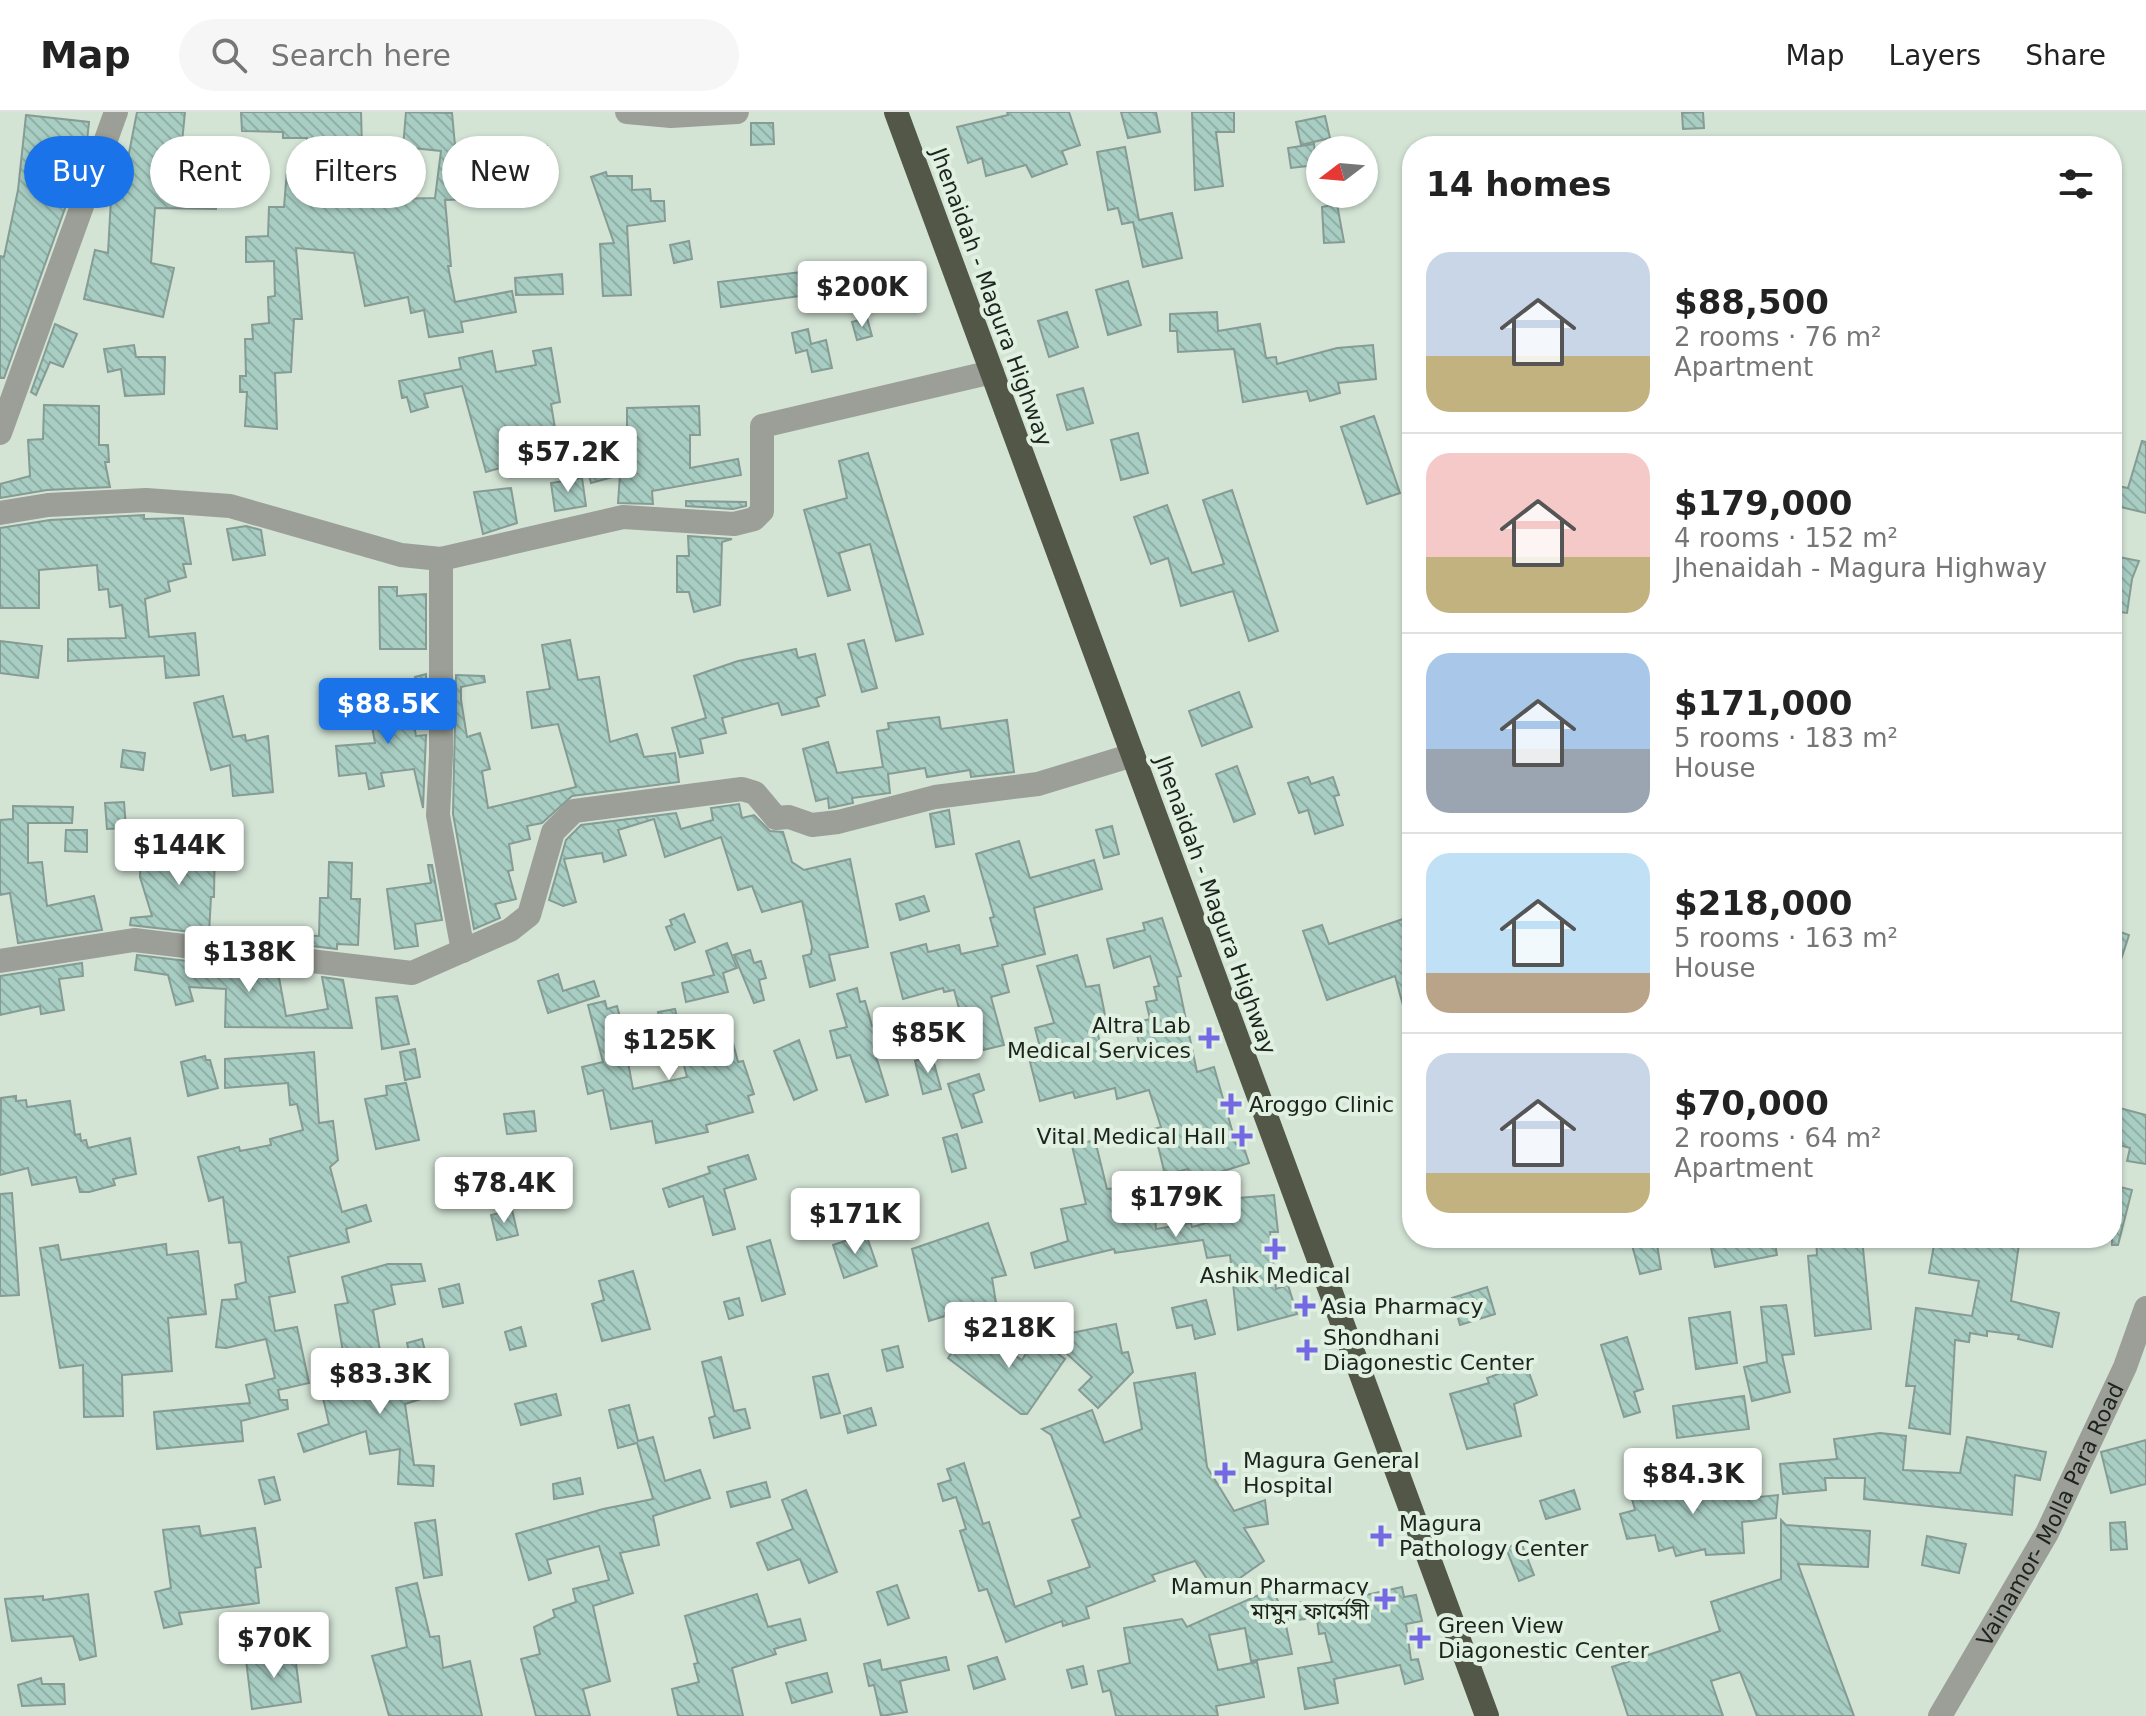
<!DOCTYPE html>
<html lang="en">
<head>
<meta charset="utf-8">
<style>
	:root { --surface:#fff; --page:#f6f6f6; --text:#222; --muted:#767676; --line:#e0e0e0; --accent:#1a73e8 }
	body { margin:0; font-family:"DejaVu Sans","Noto Sans Bengali",sans-serif; background:var(--page); color:var(--text); height:100vh; display:flex; flex-direction:column; font-size:30px; white-space:nowrap }
	* { box-sizing:border-box; margin:0 }
	p { font-size:26px; color:var(--muted) }
	.icon { flex:none; width:44px; height:44px; fill:none; stroke:currentColor; stroke-width:2; stroke-linecap:round; stroke-linejoin:round }
	.map { position:relative; flex:1; overflow:hidden }
	.side { position:absolute; left:1402px; top:24px; width:720px; height:1112px; display:flex; flex-direction:column; background:var(--surface); border-radius:32px; box-shadow:0 2px 6px #0004 }
	.side>* { flex:none }
	.banner { position:absolute; left:24px; top:24px; width:760px; height:72px; display:flex; gap:16px }
	.needle { width:52px; rotate:254deg }
	.controls { position:absolute; left:1306px; top:24px; display:grid; gap:16px }
	.controls a { display:grid; place-items:center; width:72px; height:72px; border-radius:50%; background:var(--surface); box-shadow:0 2px 6px #0004; font-size:40px }
	.price { position:absolute; translate:-50% -68px; padding:0 18px; border-radius:8px; background:#fff; color:#222; font-size:26px; line-height:52px; filter:drop-shadow(0 2px 4px #0008) }
	.price::after { content:''; position:absolute; left:50%; top:48px; width:24px; height:18px; margin-left:-12px; background:inherit; clip-path:polygon(0 0,100% 0,50% 100%) }
	.price.on { background:var(--accent); color:#fff }
	ul { padding:0; list-style:none }
	li { display:flex; align-items:center; gap:24px; height:200px; padding:0 24px }
	li+li { border-top:2px solid var(--line) }
	li span { display:grid; place-items:center; flex:none; width:224px; height:160px; border-radius:24px; color:#555 }
	li>.icon { margin-inline-start:auto }
	span .icon { width:96px; height:96px; fill:#fffc; stroke-width:1 }
	li b { font-size:34px }
	h2 { display:flex; justify-content:space-between; align-items:center; height:96px; padding:0 24px; font-size:34px }
	.tag { padding:0 28px; border-radius:36px; background:var(--surface); box-shadow:0 2px 6px #0004; font-size:28px; line-height:72px }
	.tag.on { background:var(--accent); color:#fff }
	header { display:flex; align-items:center; gap:48px; box-sizing:border-box; height:112px; padding:0 40px; background:var(--surface); border-bottom:2px solid var(--line) }
	header strong { font-size:38px }
	nav { display:flex; gap:44px; margin-inline-start:auto; font-size:28px }
	.search { width:560px; height:72px; background:var(--page); display:flex; align-items:center; gap:20px; box-sizing:border-box; padding:0 28px; border-radius:44px; color:var(--muted); font-size:30px }
	.map>svg:first-child { display:block }
</style>
</head>
<body>
<header>
<strong>Map</strong>
<div class="search"><svg class="icon" aria-label="search" viewBox="0 0 24 24"><circle cx="10" cy="10" r="6"/><path d="M15 15l6 6"/></svg>Search here</div>
<nav><a>Map</a><a>Layers</a><a>Share</a></nav>
</header>
<div class="map">
<svg width="2146" height="1604" viewBox="0 0 2146 1604">
	<defs>
		<pattern id="building-back-hatch" width="6" height="6" patternUnits="userSpaceOnUse" patternTransform="scale(2)"><rect width="6" height="6" fill="#a8cdc2"/><path d="M-1 5l2 2M0 0l6 6M5-1l2 2" fill="none" stroke="#90b0a6"/></pattern>
	</defs>
	<rect width="100%" height="100%" fill="#d3e4d5"/>
	<g fill="url(#building-back-hatch)" stroke="#859b94" stroke-width="2">
		<polygon points="137,0 185,0 177,81 216,82 216,97 155,96 151,151 174,156 163,205 84,187 95,138 108,141 112,68 123,72"/>
		<polygon points="241,0 361,0 362,34 350,34 347,67 391,76 390,87 435,86 441,39 403,35 406,0 452,1 457,55 513,54 514,78 503,78 503,86 445,88 451,154 448,154 455,190 512,179 516,200 461,210 463,220 429,225 424,198 411,201 408,185 365,194 354,141 296,136 302,207 294,207 291,260 275,261 277,317 245,314 247,280 240,280 240,264 246,264 245,227 253,227 252,213 269,211 268,185 275,184 274,149 246,150 246,125 268,124 269,95 284,95 287,58 307,60 307,26 283,26 283,20 242,19"/>
		<polygon points="1007,0 1069,0 1080,33 1062,39 1067,52 1032,65 1026,53 986,64 982,46 968,51 957,15 1008,3"/>
		<polygon points="1121,0 1156,0 1160,20 1128,26"/>
		<polygon points="1192,0 1234,0 1234,20 1216,20 1223,74 1195,78"/>
		<polygon points="1703,0 1704,16 1683,17 1682,1"/>
		<polygon points="26,3 89,10 86,38 4,266 0,266 0,144 4,145 18,78"/>
		<polygon points="1325,4 1330,26 1301,33 1296,10"/>
		<polygon points="751,11 773,11 774,32 751,33"/>
		<polygon points="1314,32 1316,53 1291,56 1288,36"/>
		<polygon points="547,34 547,49 518,50 518,35"/>
		<polygon points="1125,35 1139,108 1172,101 1182,146 1143,155 1133,110 1122,112 1118,96 1108,98 1097,40"/>
		<polygon points="606,60 607,64 632,64 632,78 650,77 651,89 664,89 665,109 627,114 631,183 603,184 600,132 614,131 591,65"/>
		<polygon points="1337,92 1344,130 1324,131 1322,95"/>
		<polygon points="689,129 692,147 674,151 670,133"/>
		<polygon points="809,159 815,182 721,195 718,170"/>
		<polygon points="562,162 563,182 516,183 515,166"/>
		<polygon points="1128,169 1141,213 1108,223 1096,178"/>
		<polygon points="1067,200 1078,235 1049,245 1038,209"/>
		<polygon points="1217,200 1218,219 1260,212 1266,246 1276,245 1277,252 1337,236 1373,233 1376,267 1338,271 1340,281 1310,289 1307,279 1243,290 1234,237 1178,240 1177,219 1170,219 1170,202"/>
		<polygon points="867,206 872,224 857,228 852,210"/>
		<polygon points="55,212 77,222 63,255 50,250 36,283 31,280"/>
		<polygon points="808,217 811,232 826,228 832,256 812,260 807,238 796,241 792,221"/>
		<polygon points="134,233 136,245 165,245 164,282 125,284 121,257 108,260 104,237"/>
		<polygon points="551,236 560,290 551,292 555,316 545,319 549,331 507,340 511,353 486,360 462,274 424,282 428,295 411,300 407,285 402,286 399,269 461,257 459,246 492,239 496,260 536,253 533,239"/>
		<polygon points="1083,276 1093,311 1067,318 1057,283"/>
		<polygon points="44,293 99,294 99,333 108,333 109,350 105,350 110,375 47,378 0,386 0,372 30,364 28,328 43,327"/>
		<polygon points="699,294 700,323 690,323 690,356 738,347 741,363 652,379 653,392 618,391 620,363 591,371 584,345 596,341 595,330 605,328 604,324 627,318 627,296"/>
		<polygon points="1374,304 1400,381 1367,392 1341,315"/>
		<polygon points="1138,321 1148,361 1121,368 1111,328"/>
		<polygon points="2142,329 2146,330 2146,401 2112,393 2112,373 2128,376"/>
		<polygon points="868,341 923,522 896,529 870,432 839,441 850,478 828,484 804,398 847,386 839,349"/>
		<polygon points="582,366 586,394 555,399 551,371"/>
		<polygon points="511,376 517,411 483,422 474,380"/>
		<polygon points="1232,378 1278,519 1249,529 1233,479 1181,494 1168,446 1151,452 1134,405 1167,393 1192,461 1224,452 1203,388"/>
		<polygon points="686,389 746,390 746,394 733,397 686,394"/>
		<polygon points="144,403 144,407 183,406 191,452 183,452 186,465 168,470 170,479 145,487 149,525 195,521 199,563 166,566 164,544 68,549 68,527 126,526 122,493 110,495 108,477 99,478 97,453 39,458 39,496 0,496 0,416 50,408"/>
		<polygon points="246,414 261,418 265,443 233,448 227,417"/>
		<polygon points="688,424 732,427 722,430 720,493 694,500 689,480 677,480 677,444 689,444"/>
		<polygon points="2119,445 2139,449 2132,467 2127,501 2112,499 2114,456 2118,456"/>
		<polygon points="379,475 397,475 397,484 426,482 426,537 380,537"/>
		<polygon points="570,528 578,568 599,565 610,630 637,622 644,645 675,641 679,670 572,684 542,711 527,714 530,727 509,732 513,758 508,759 516,787 495,792 500,806 474,817 453,702 456,563 484,564 485,570 461,575 461,588 467,625 480,621 490,657 482,659 488,696 576,675 558,612 532,616 527,580 550,577 542,533"/>
		<polygon points="864,528 877,576 862,580 848,532"/>
		<polygon points="0,529 42,534 38,566 0,561"/>
		<polygon points="796,537 798,546 815,542 825,583 816,586 819,594 782,603 778,591 722,606 726,621 700,627 703,641 680,645 672,616 706,606 694,564 738,549"/>
		<polygon points="426,562 426,582 420,584 415,565"/>
		<polygon points="407,576 416,624 426,623 423,696 414,657 381,661 384,674 369,677 366,661 339,664 336,634 375,631 372,614 388,611 382,582"/>
		<polygon points="1239,580 1252,615 1202,634 1189,599"/>
		<polygon points="223,584 233,625 245,623 246,629 268,624 273,680 233,684 230,653 211,658 194,591"/>
		<polygon points="939,605 941,617 1007,608 1014,660 971,665 970,658 927,665 925,656 888,662 890,681 852,686 853,691 829,696 828,686 816,689 803,637 828,630 837,661 883,655 877,619 889,617 888,611"/>
		<polygon points="123,638 145,641 143,658 121,655"/>
		<polygon points="1237,654 1255,702 1234,710 1216,662"/>
		<polygon points="1308,665 1311,672 1333,665 1339,683 1334,684 1343,713 1315,722 1308,698 1299,701 1288,671"/>
		<polygon points="124,690 126,716 107,717 105,691"/>
		<polygon points="739,692 742,706 754,703 770,719 783,720 792,750 804,758 850,747 868,835 829,843 835,868 810,875 803,844 811,842 812,835 802,789 762,800 752,774 738,778 721,725 665,745 654,707 618,718 626,743 604,750 602,741 564,747 576,790 563,794 549,788 566,728 581,713 676,701 681,717 713,708 711,696"/>
		<polygon points="13,694 73,695 72,711 28,711 28,751 42,750 47,794 94,784 102,818 18,831 10,781 0,783 0,708 13,707"/>
		<polygon points="949,698 954,732 936,735 930,702"/>
		<polygon points="1112,714 1119,742 1104,746 1096,718"/>
		<polygon points="66,718 87,718 87,740 65,739"/>
		<polygon points="215,721 214,785 211,785 209,822 130,813 131,806 152,804 140,765 141,737 199,738 199,722"/>
		<polygon points="1019,729 1030,766 1094,748 1102,777 1034,796 1045,842 1002,853 1009,880 991,885 1004,933 979,939 971,909 963,911 954,878 944,880 943,876 903,887 891,841 926,832 928,840 959,833 961,842 998,834 990,806 994,805 976,742"/>
		<polygon points="329,750 352,751 351,787 360,787 358,833 337,832 337,837 254,827 255,821 319,824 320,786 328,786"/>
		<polygon points="428,753 432,753 442,808 415,812 418,834 395,837 387,777 431,771"/>
		<polygon points="924,784 929,799 900,808 896,792"/>
		<polygon points="684,802 695,830 675,838 666,815 672,813 670,808"/>
		<polygon points="1412,804 1412,907 1407,908 1395,864 1327,888 1303,819 1322,813 1329,832"/>
		<polygon points="1162,806 1181,864 1177,865 1197,960 1214,955 1236,1032 1242,1030 1249,1051 1191,1069 1188,1057 1165,1063 1154,1017 1161,1015 1149,978 1117,987 1115,976 1075,986 1073,980 1040,989 1030,950 1043,947 1035,916 1054,911 1037,854 1077,843 1086,875 1099,873 1107,913 1096,915 1104,946 1140,935 1134,911 1150,907 1146,890 1157,888 1154,875 1159,874 1150,844 1114,856 1107,827 1145,818 1143,811"/>
		<polygon points="2112,817 2129,823 2115,866 2112,865"/>
		<polygon points="727,831 737,856 723,861 728,880 686,890 682,871 714,863 706,839"/>
		<polygon points="750,838 754,851 761,849 766,866 759,868 764,888 754,891 734,843"/>
		<polygon points="137,843 278,860 286,904 328,897 322,865 343,868 352,916 225,915 226,877 189,875 193,889 176,893 168,863 135,858"/>
		<polygon points="82,851 83,864 59,867 64,898 41,902 40,894 0,903 0,864"/>
		<polygon points="558,862 563,879 594,869 599,884 548,901 538,869"/>
		<polygon points="857,876 860,890 865,889 872,914 880,912 885,932 873,935 888,983 866,990 850,943 837,946 830,919 847,915 837,882"/>
		<polygon points="397,884 409,932 382,937 376,886"/>
		<polygon points="605,889 607,897 617,894 622,913 616,914 622,946 627,945 633,977 687,965 676,924 663,927 659,912 658,900 675,897 681,922 702,917 710,937 733,931 738,950 743,949 754,982 748,984 753,1000 706,1013 708,1020 656,1031 652,1009 611,1017 603,978 588,982 582,955 603,950 588,893"/>
		<polygon points="799,928 817,978 794,988 774,939"/>
		<polygon points="415,937 420,965 405,968 400,940"/>
		<polygon points="314,940 319,1011 333,1009 338,1048 330,1055 342,1100 366,1093 371,1109 346,1117 349,1130 288,1145 295,1180 269,1185 275,1219 297,1215 309,1271 278,1278 280,1288 287,1288 288,1297 241,1309 243,1329 157,1337 154,1300 250,1291 246,1273 275,1266 266,1227 226,1236 216,1235 222,1188 237,1187 235,1173 246,1170 241,1130 229,1131 223,1085 209,1089 198,1045 239,1035 240,1039 271,1033 270,1027 303,1018 297,992 290,993 288,971 225,976 225,947"/>
		<polygon points="205,944 206,948 210,948 218,976 188,984 181,950"/>
		<polygon points="932,944 941,977 923,982 915,949"/>
		<polygon points="979,962 984,978 973,982 982,1010 962,1016 948,972"/>
		<polygon points="406,971 419,1028 376,1037 365,987 387,983 386,974"/>
		<polygon points="16,984 16,989 26,988 27,995 70,989 75,1023 80,1022 81,1029 86,1028 88,1036 130,1026 136,1062 113,1067 115,1073 89,1080 80,1080 76,1065 32,1073 28,1056 0,1063 1,986"/>
		<polygon points="2112,994 2146,1003 2146,1052 2127,1049 2130,1036 2112,1031"/>
		<polygon points="534,999 536,1019 507,1022 504,1002"/>
		<polygon points="957,1022 966,1056 952,1060 943,1026"/>
		<polygon points="1095,1028 1107,1077 1132,1075 1136,1095 1154,1094 1156,1117 1191,1111 1192,1115 1239,1102 1238,1086 1274,1083 1278,1120 1270,1120 1276,1177 1288,1173 1297,1202 1238,1218 1230,1143 1207,1146 1203,1128 1115,1141 1114,1137 1035,1156 1031,1141 1068,1129 1061,1097 1086,1092 1072,1034"/>
		<polygon points="748,1043 756,1067 724,1077 735,1117 713,1123 703,1084 669,1095 663,1077 710,1061 708,1055"/>
		<polygon points="2112,1073 2132,1078 2118,1133 2112,1133"/>
		<polygon points="12,1081 19,1183 0,1184 0,1082"/>
		<polygon points="512,1098 518,1123 497,1128 491,1103"/>
		<polygon points="988,1111 1006,1163 992,1166 996,1191 945,1201 945,1204 929,1209 912,1137"/>
		<polygon points="866,1122 877,1154 844,1166 833,1133"/>
		<polygon points="1630,1126 1656,1126 1661,1157 1640,1162"/>
		<polygon points="1709,1126 1774,1126 1777,1143 1715,1155"/>
		<polygon points="1816,1126 1862,1126 1871,1217 1815,1224 1808,1144 1817,1143"/>
		<polygon points="1950,1126 1984,1132 1984,1128 2019,1132 2011,1189 2059,1201 2052,1235 2018,1227 2019,1223 1987,1219 1987,1224 1970,1221 1969,1230 1955,1228 1950,1322 1909,1316 1915,1274 1906,1274 1916,1196 1972,1204 1979,1169 1929,1161 1935,1127"/>
		<polygon points="770,1128 785,1182 762,1189 747,1135"/>
		<polygon points="166,1132 167,1143 198,1139 206,1202 168,1206 172,1259 122,1263 123,1304 84,1305 83,1253 60,1256 40,1136 58,1133 61,1148"/>
		<polygon points="388,1152 421,1152 425,1169 391,1173 395,1192 373,1198 380,1239 344,1246 335,1193 348,1191 342,1165"/>
		<polygon points="633,1159 650,1217 602,1229 592,1192 604,1188 599,1169"/>
		<polygon points="459,1172 463,1191 443,1195 439,1177"/>
		<polygon points="1487,1175 1495,1202 1460,1213 1452,1186"/>
		<polygon points="739,1186 743,1203 729,1207 724,1190"/>
		<polygon points="1206,1188 1215,1222 1195,1227 1192,1213 1177,1216 1172,1196"/>
		<polygon points="1786,1193 1794,1242 1782,1243 1790,1280 1752,1289 1744,1255 1767,1250 1761,1195"/>
		<polygon points="1730,1200 1737,1251 1696,1257 1689,1206"/>
		<polygon points="1116,1212 1122,1241 1128,1240 1133,1260 1098,1296 1079,1278 1092,1265 1064,1239 1061,1223"/>
		<polygon points="521,1215 526,1234 510,1238 505,1220"/>
		<polygon points="965,1222 984,1235 990,1226 1022,1248 1032,1232 1038,1236 1042,1230 1065,1247 1027,1302 1021,1302 948,1246"/>
		<polygon points="1627,1225 1643,1277 1634,1280 1640,1300 1624,1305 1601,1233"/>
		<polygon points="422,1227 431,1264 439,1262 443,1280 405,1292 414,1353 434,1354 433,1374 398,1372 400,1337 370,1342 366,1319 304,1340 298,1322 329,1312 321,1277 351,1269 353,1276 415,1266 407,1231"/>
		<polygon points="898,1234 903,1255 887,1259 882,1238"/>
		<polygon points="721,1245 734,1299 745,1297 750,1316 714,1326 709,1306 715,1304 702,1250"/>
		<polygon points="1526,1252 1537,1283 1514,1292 1521,1324 1467,1337 1450,1282 1489,1271 1487,1266"/>
		<polygon points="1195,1261 1207,1355 1234,1399 1265,1388 1268,1412 1244,1416 1264,1449 1217,1482 1195,1449 1152,1463 1155,1469 1086,1495 1089,1506 1063,1514 1062,1509 1006,1530 987,1477 979,1479 960,1419 966,1417 956,1385 943,1389 938,1372 951,1368 947,1357 964,1351 983,1412 989,1410 1015,1495 1052,1481 1048,1469 1090,1455 1072,1408 1081,1405 1051,1323 1042,1317 1092,1298 1104,1331 1142,1317 1134,1271"/>
		<polygon points="828,1262 840,1301 821,1306 813,1265"/>
		<polygon points="556,1282 561,1303 521,1313 515,1292"/>
		<polygon points="1744,1284 1749,1317 1677,1326 1673,1294"/>
		<polygon points="629,1293 638,1329 653,1325 665,1369 700,1358 710,1386 653,1404 659,1433 620,1441 633,1481 593,1494 610,1569 583,1577 590,1604 536,1604 521,1547 540,1542 534,1515 555,1505 553,1498 576,1490 573,1477 609,1468 599,1434 547,1448 551,1461 529,1468 516,1422 603,1397 653,1387 637,1331 618,1336 609,1298"/>
		<polygon points="871,1296 876,1313 848,1321 844,1304"/>
		<polygon points="1880,1321 1906,1324 1903,1358 1960,1361 1967,1325 2046,1340 2040,1368 2015,1363 2012,1403 1864,1387 1865,1366 1825,1366 1826,1378 1783,1382 1780,1352 1837,1347 1834,1327"/>
		<polygon points="2146,1328 2146,1372 2111,1381 2101,1340"/>
		<polygon points="1665,1359 1671,1382 1748,1375 1749,1386 1778,1383 1776,1406 1742,1410 1744,1441 1706,1443 1705,1437 1676,1444 1673,1435 1659,1439 1655,1423 1627,1427 1620,1402 1635,1398 1627,1369"/>
		<polygon points="274,1365 280,1388 265,1392 259,1368"/>
		<polygon points="580,1366 583,1382 554,1387 553,1372"/>
		<polygon points="766,1370 770,1385 731,1395 727,1380"/>
		<polygon points="806,1378 837,1460 809,1471 800,1447 768,1458 757,1431 793,1417 782,1388"/>
		<polygon points="1574,1378 1580,1397 1546,1407 1540,1389"/>
		<polygon points="435,1408 442,1463 424,1466 415,1411"/>
		<polygon points="1781,1408 1786,1413 1870,1419 1868,1455 1798,1452 1854,1604 1757,1604 1740,1560 1711,1569 1723,1604 1628,1604 1612,1555 1720,1519 1711,1490 1781,1467"/>
		<polygon points="2125,1410 2127,1437 2111,1438 2110,1411"/>
		<polygon points="199,1414 201,1424 255,1416 261,1455 255,1456 259,1491 179,1501 182,1512 164,1516 155,1480 171,1476 163,1418"/>
		<polygon points="1927,1424 1966,1432 1959,1461 1922,1453"/>
		<polygon points="1521,1430 1534,1463 1519,1469 1506,1436"/>
		<polygon points="417,1471 430,1525 439,1524 443,1556 470,1549 482,1604 389,1604 372,1544 407,1535 396,1476"/>
		<polygon points="1363,1471 1366,1483 1402,1475 1404,1485 1416,1483 1422,1509 1406,1512 1411,1548 1418,1547 1423,1567 1405,1572 1400,1553 1334,1567 1338,1591 1305,1597 1298,1556 1332,1550 1325,1521 1319,1522 1315,1493 1345,1489 1342,1476"/>
		<polygon points="897,1473 909,1506 888,1513 877,1480"/>
		<polygon points="1272,1477 1280,1493 1303,1490 1305,1507 1285,1509 1292,1542 1251,1549 1245,1516 1209,1523 1218,1558 1257,1550 1264,1585 1216,1594 1218,1604 1116,1604 1110,1578 1103,1580 1098,1559 1130,1551 1124,1516 1182,1507 1187,1515"/>
		<polygon points="88,1482 96,1544 80,1548 73,1524 12,1529 5,1487 43,1484 43,1488"/>
		<polygon points="757,1482 768,1515 800,1507 806,1528 774,1537 776,1542 732,1556 743,1604 678,1604 672,1577 699,1570 694,1552 698,1551 685,1504"/>
		<polygon points="294,1536 301,1590 252,1597 246,1548 272,1545 272,1539"/>
		<polygon points="946,1545 949,1558 900,1569 907,1600 881,1604 874,1573 869,1574 864,1552 880,1548 882,1558"/>
		<polygon points="997,1545 1005,1567 974,1577 968,1554"/>
		<polygon points="1083,1554 1087,1572 1072,1576 1067,1558"/>
		<polygon points="827,1561 832,1580 792,1591 786,1571"/>
		<polygon points="41,1566 42,1572 64,1572 65,1592 22,1594 18,1573"/>
	</g>
	<g fill="none" stroke-linecap="round" stroke-linejoin="round">
		<g stroke="#9c9f97" stroke-width="24">
			<polyline points="627,0 671,4 737,0"/>
			<polyline points="0,321 116,0"/>
			<polyline points="0,401 48,393 146,388 230,394 401,443 441,447 623,405 734,412 754,407 762,399 762,314 992,260"/>
			<polyline points="441,447 441,643 438,703 463,839"/>
			<polyline points="0,849 134,828 412,861 510,818 529,803 553,720 574,699 742,677 755,681 776,706 789,705 812,713 838,710 935,685 1038,672 1133,643"/>
			<path id="s1" d="M1940,1604L2047,1421L2125,1255L2146,1196"/>
		</g>
		<polyline stroke="#525747" stroke-width="24" points="896,0 1487,1604"/>
	</g>
	<g fill="#7468e3" stroke="#e0f1e2" stroke-width="3">
		<path d="M1205 914h8v8h8v8h-8v8h-8v-8h-8v-8h8z"/>
		<path d="M1227 980h8v8h8v8h-8v8h-8v-8h-8v-8h8z"/>
		<path d="M1238 1012h8v8h8v8h-8v8h-8v-8h-8v-8h8z"/>
		<path d="M1271 1125h8v8h8v8h-8v8h-8v-8h-8v-8h8z"/>
		<path d="M1301 1182h8v8h8v8h-8v8h-8v-8h-8v-8h8z"/>
		<path d="M1303 1226h8v8h8v8h-8v8h-8v-8h-8v-8h8z"/>
		<path d="M1221 1349h8v8h8v8h-8v8h-8v-8h-8v-8h8z"/>
		<path d="M1377 1412h8v8h8v8h-8v8h-8v-8h-8v-8h8z"/>
		<path d="M1381 1475h8v8h8v8h-8v8h-8v-8h-8v-8h8z"/>
		<path d="M1416 1514h8v8h8v8h-8v8h-8v-8h-8v-8h8z"/>
	</g>
	<g text-anchor="middle" stroke-width="8" stroke-linejoin="round" paint-order="stroke">
		<g font-size="22" fill="#1d231d" stroke="#e0f1e2">
			<text transform="translate(992 185) rotate(70)" y="8">Jhenaidah - Magura Highway</text>
			<text transform="translate(1216 793) rotate(70)" y="8">Jhenaidah - Magura Highway</text>
			<text dy="8" stroke="none"><textPath href="#s1" startOffset="230">Vainamor- Molla Para Road</textPath></text>
		</g>
		<g font-size="22" fill="#1d231d" stroke="#e0f1e2" text-anchor="start">
			<text x="1191" y="921" text-anchor="end">Altra Lab<tspan x="1191" dy="25">Medical Services</tspan></text>
			<text x="1249" y="1000">Aroggo Clinic</text>
			<text x="1226" y="1032" text-anchor="end">Vital Medical Hall</text>
			<text x="1275" y="1171" text-anchor="middle">Ashik Medical</text>
			<text x="1321" y="1202">Asia Pharmacy</text>
			<text x="1323" y="1233">Shondhani<tspan x="1323" dy="25">Diagonestic Center</tspan></text>
			<text x="1243" y="1356">Magura General<tspan x="1243" dy="25">Hospital</tspan></text>
			<text x="1399" y="1419">Magura<tspan x="1399" dy="25">Pathology Center</tspan></text>
			<text x="1369" y="1482" text-anchor="end">Mamun Pharmacy<tspan x="1369" dy="25">মামুন ফার্মেসী</tspan></text>
			<text x="1438" y="1521">Green View<tspan x="1438" dy="25">Diagonestic Center</tspan></text>
		</g>
	</g>
</svg>
<div class="controls">
<a><svg class="needle" viewBox="-14 -14 28 28"><path d="M0-13l5 13h-10z" fill="#e53935"/><path d="M0 13l5-13h-10z" fill="#767676"/></svg></a>
</div>
<b class="price" style="left:862px;top:217px">$200K</b>
<b class="price" style="left:568px;top:382px">$57.2K</b>
<b class="price on" style="left:388px;top:634px">$88.5K</b>
<b class="price" style="left:179px;top:775px">$144K</b>
<b class="price" style="left:249px;top:882px">$138K</b>
<b class="price" style="left:928px;top:963px">$85K</b>
<b class="price" style="left:669px;top:970px">$125K</b>
<b class="price" style="left:504px;top:1113px">$78.4K</b>
<b class="price" style="left:1176px;top:1127px">$179K</b>
<b class="price" style="left:855px;top:1144px">$171K</b>
<b class="price" style="left:1009px;top:1258px">$218K</b>
<b class="price" style="left:380px;top:1304px">$83.3K</b>
<b class="price" style="left:1693px;top:1404px">$84.3K</b>
<b class="price" style="left:274px;top:1568px">$70K</b>
<div class="banner">
<a class="tag on">Buy</a>
<a class="tag">Rent</a>
<a class="tag">Filters</a>
<a class="tag">New</a>
</div>
<section class="side">
<h2>14 homes<svg class="icon" aria-label="filters" viewBox="0 0 24 24"><path d="M4 7h16M4 17h16"/><circle cx="9" cy="7" r="2"/><circle cx="15" cy="17" r="2"/></svg></h2>
<ul>
<li><span style="background:linear-gradient(#c9d6e8 65%,#c2b280 0)"><svg class="icon" aria-label="home" viewBox="0 0 24 24"><path d="M3 11l9-7 9 7M6 9v11h12V9"/></svg></span><div><b>$88,500</b><p>2 rooms · 76 m²</p><p>Apartment</p></div></li>
<li><span style="background:linear-gradient(#f6c9c9 65%,#c2b280 0)"><svg class="icon" aria-label="home" viewBox="0 0 24 24"><path d="M3 11l9-7 9 7M6 9v11h12V9"/></svg></span><div><b>$179,000</b><p>4 rooms · 152 m²</p><p>Jhenaidah - Magura Highway</p></div></li>
<li><span style="background:linear-gradient(#a9c7e8 60%,#9aa5b1 0)"><svg class="icon" aria-label="home" viewBox="0 0 24 24"><path d="M3 11l9-7 9 7M6 9v11h12V9"/></svg></span><div><b>$171,000</b><p>5 rooms · 183 m²</p><p>House</p></div></li>
<li><span style="background:linear-gradient(#bfe0f5 75%,#b9a48a 0)"><svg class="icon" aria-label="home" viewBox="0 0 24 24"><path d="M3 11l9-7 9 7M6 9v11h12V9"/></svg></span><div><b>$218,000</b><p>5 rooms · 163 m²</p><p>House</p></div></li>
<li><span style="background:linear-gradient(#c9d6e8 75%,#c2b280 0)"><svg class="icon" aria-label="home" viewBox="0 0 24 24"><path d="M3 11l9-7 9 7M6 9v11h12V9"/></svg></span><div><b>$70,000</b><p>2 rooms · 64 m²</p><p>Apartment</p></div></li>
</ul>
</section>
</div>
</body>
</html>
